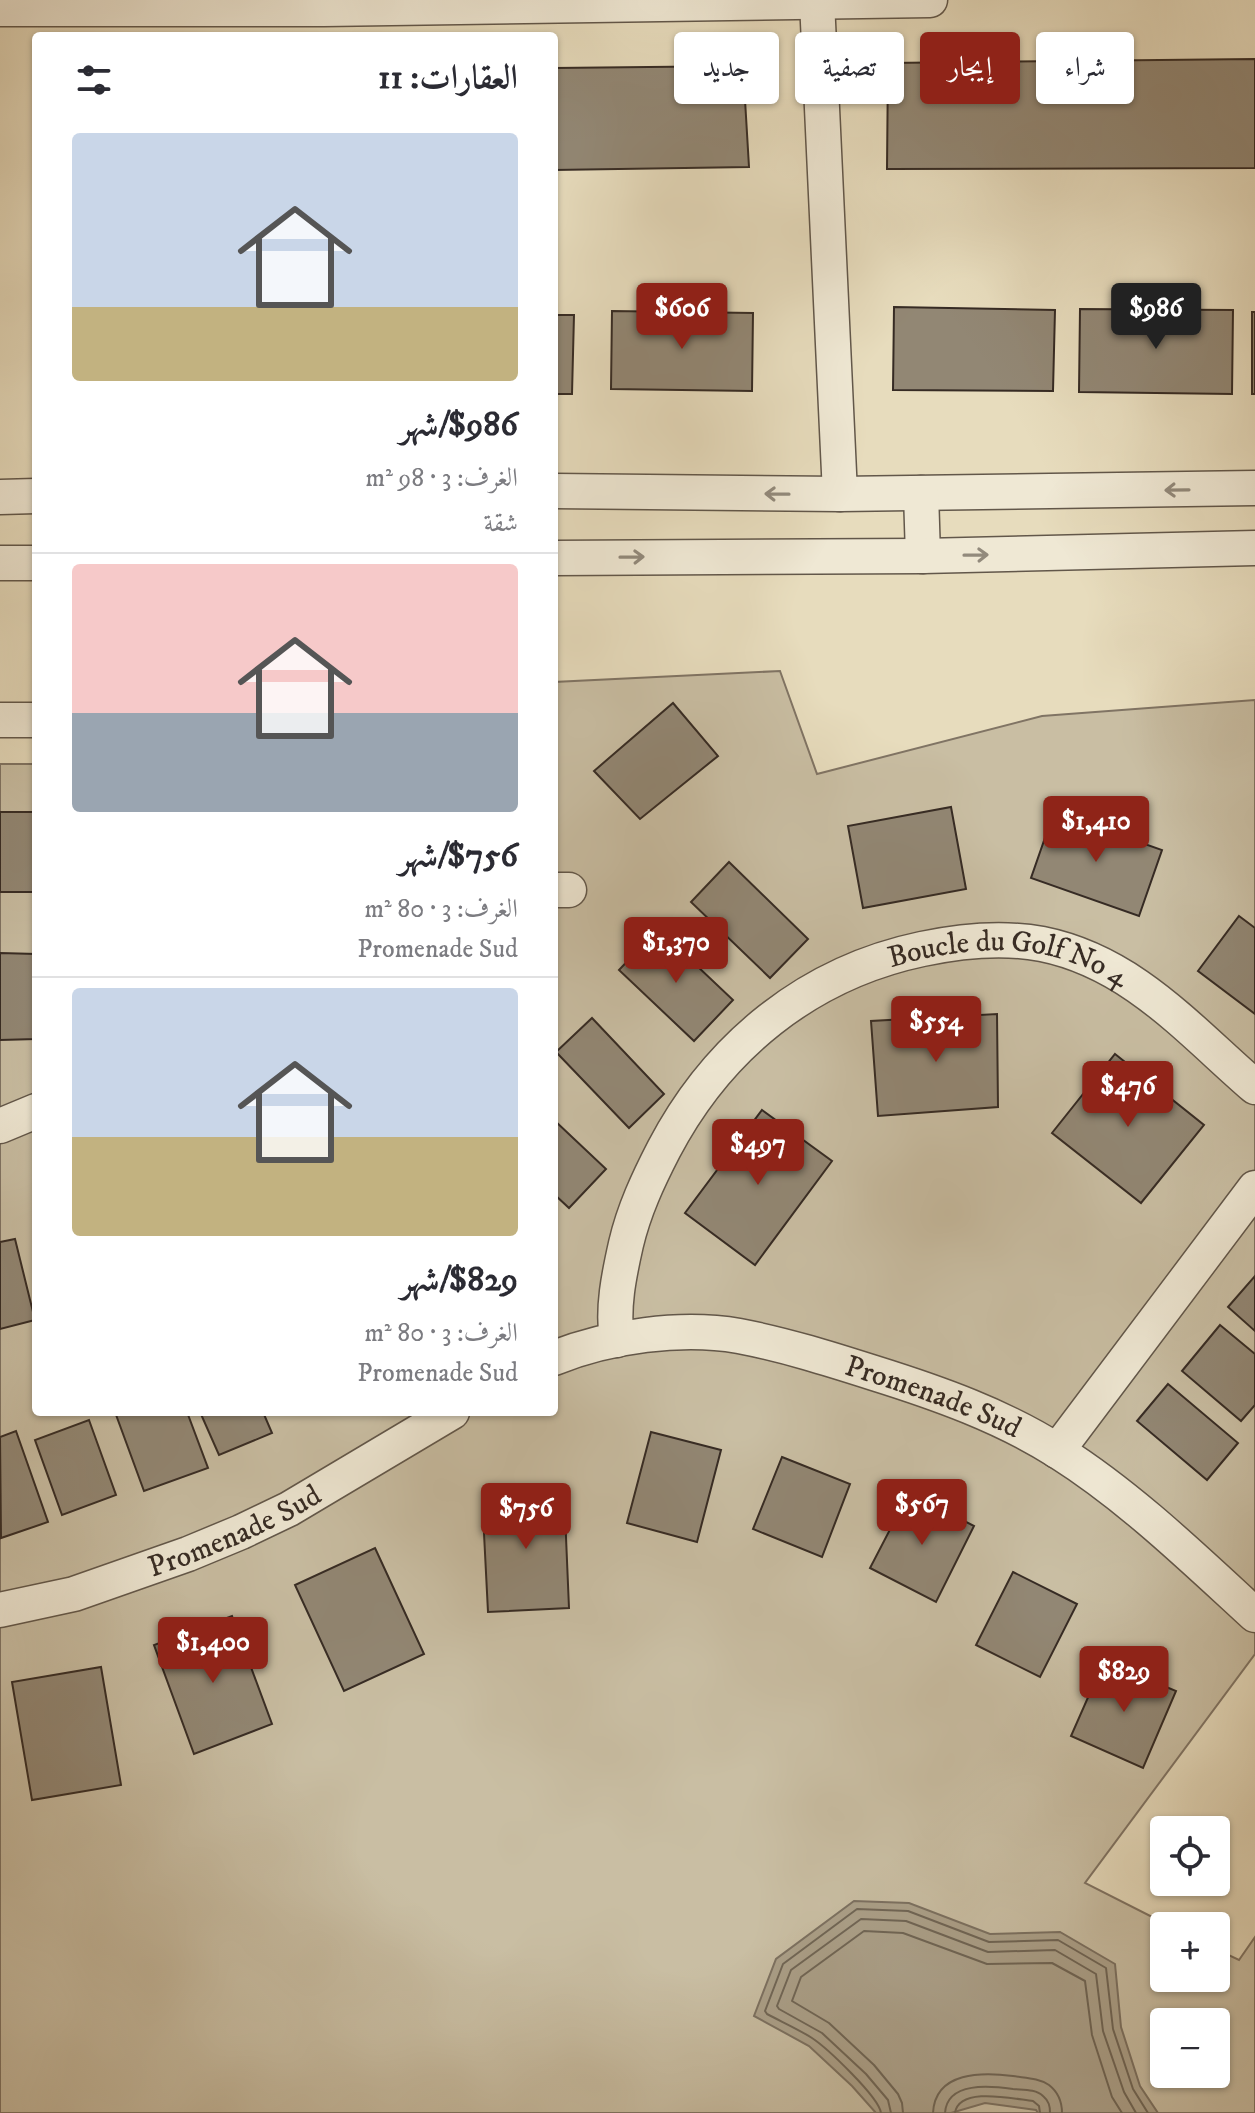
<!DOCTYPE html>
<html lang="ar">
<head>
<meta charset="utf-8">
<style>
	:root { --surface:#fff; --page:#f7f7f7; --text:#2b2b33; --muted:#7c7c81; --line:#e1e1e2; --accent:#8f2418 }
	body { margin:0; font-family:"IM FELL DW Pica",Amiri,serif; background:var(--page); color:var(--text); direction:rtl; height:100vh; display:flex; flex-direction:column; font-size:30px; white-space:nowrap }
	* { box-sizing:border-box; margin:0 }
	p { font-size:26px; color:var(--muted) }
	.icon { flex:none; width:44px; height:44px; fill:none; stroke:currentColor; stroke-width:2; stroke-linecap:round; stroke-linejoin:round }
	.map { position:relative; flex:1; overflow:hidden; direction:ltr }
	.drawer { position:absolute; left:32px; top:32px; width:526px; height:1384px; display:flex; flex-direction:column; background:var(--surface); border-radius:8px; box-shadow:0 2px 6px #0004; direction:rtl }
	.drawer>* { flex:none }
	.guide { position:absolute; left:582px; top:32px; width:552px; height:72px; direction:rtl; display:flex; gap:16px }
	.tools { position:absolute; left:1150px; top:1816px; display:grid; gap:16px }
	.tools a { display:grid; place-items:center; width:80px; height:80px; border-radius:8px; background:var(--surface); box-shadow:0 2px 6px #0004; font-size:40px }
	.price { position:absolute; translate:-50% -68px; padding:0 18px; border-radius:8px; background:var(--accent); color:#fff; font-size:26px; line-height:52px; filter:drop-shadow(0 2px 4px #0008) }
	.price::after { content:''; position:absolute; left:50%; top:48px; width:24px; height:18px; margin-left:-12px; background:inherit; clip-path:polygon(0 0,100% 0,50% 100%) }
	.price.selected { background:#222; color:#fff }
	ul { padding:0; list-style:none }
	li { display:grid; align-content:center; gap:16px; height:424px; padding:0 40px }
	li+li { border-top:2px solid var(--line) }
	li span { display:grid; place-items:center; height:248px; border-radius:8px; color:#555 }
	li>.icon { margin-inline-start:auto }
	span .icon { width:144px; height:144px; fill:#fffc; stroke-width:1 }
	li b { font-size:34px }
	h2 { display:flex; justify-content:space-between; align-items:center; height:96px; padding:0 40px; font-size:34px }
	.chip { padding:0 28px; border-radius:8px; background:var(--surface); box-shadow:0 2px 6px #0004; font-size:28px; line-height:72px }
	.chip.selected { background:var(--accent); color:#fff }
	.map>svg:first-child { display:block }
</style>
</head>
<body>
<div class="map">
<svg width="1255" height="2113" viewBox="0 0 1255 2113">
	<rect width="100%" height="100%" fill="#e7dcbd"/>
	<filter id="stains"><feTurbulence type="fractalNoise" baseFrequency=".0025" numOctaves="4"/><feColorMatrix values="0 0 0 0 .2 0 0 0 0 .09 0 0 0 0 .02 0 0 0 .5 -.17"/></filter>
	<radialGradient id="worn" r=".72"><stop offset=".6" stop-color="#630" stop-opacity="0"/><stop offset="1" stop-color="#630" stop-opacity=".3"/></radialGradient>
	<path fill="#c9bea3" stroke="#807464" stroke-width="2" fill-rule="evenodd" d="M780,671L817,774L1042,716L1255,700V1654L1085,1883L1170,1926H1164V1978H1216V1949L1239,1960L1255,1937V2113H0V764H36V1412H554V682ZM1164,2022H1216V2074H1164Z"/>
	<polygon fill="#aba089" stroke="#7c7161" stroke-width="2" points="854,1901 909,1903 990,1934 1060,1932 1115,1964 1121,2027 1140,2086 1158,2113 1038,2113 1036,2110 985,2103 951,2113 876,2113 852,2086 809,2046 754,2016 776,1959"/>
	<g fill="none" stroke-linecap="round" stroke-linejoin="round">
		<g stroke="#706656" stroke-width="2">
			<path d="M881,2113C879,2097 827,2048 812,2038C798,2029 782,2022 767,2014L765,2011L783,1964L857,1909L908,1911L989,1942L1058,1940L1106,1968L1113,2029L1133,2089L1148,2113"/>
			<polyline points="891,2113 888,2100 866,2074 822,2033 779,2009 777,2006 791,1970 861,1919 906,1921 988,1952 1055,1950 1096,1974 1103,2031 1124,2092 1136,2113"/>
			<polyline points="903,2113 902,2103 898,2094 874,2065 829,2023 792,2001 801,1977 864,1931 903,1933 987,1964 1052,1963 1085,1981 1092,2035 1112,2097 1122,2113"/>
			<path d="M933,2113C935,2071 983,2072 1013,2076C1025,2078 1039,2078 1049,2085C1058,2092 1062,2102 1062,2113"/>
			<path d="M945,2113C947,2081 991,2086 1013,2089C1023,2090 1036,2089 1043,2096C1049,2101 1050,2106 1050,2113"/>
			<path d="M955,2113C959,2086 1014,2099 1033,2101L1039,2106L1040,2113"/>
		</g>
	</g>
	<g fill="#928774" stroke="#362b24" stroke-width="2">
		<polygon points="1255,59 1255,168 887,169 888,63"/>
		<polygon points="743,66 749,167 554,170 554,68"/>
		<polygon points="894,307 1055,310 1053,391 893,390"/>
		<polygon points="1080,309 1233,310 1232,394 1079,392"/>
		<polygon points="612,311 753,313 752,391 611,389"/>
		<rect x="1252" y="312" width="3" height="82"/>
		<polygon points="554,315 574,315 572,394 554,394"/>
		<polygon points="673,703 718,756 640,819 594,771"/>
		<polygon points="951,807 966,889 863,908 848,826"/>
		<rect x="0" y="812" width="36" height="80"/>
		<polygon points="1054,812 1162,850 1139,916 1031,878"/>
		<polygon points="729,862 808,939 770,978 691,902"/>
		<polygon points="1239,916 1255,928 1255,1014 1198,971"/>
		<polygon points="658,929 733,1000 694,1041 619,970"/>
		<polygon points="0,953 36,954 36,1039 0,1040"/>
		<polygon points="997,1014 998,1107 878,1116 871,1021"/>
		<polygon points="592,1018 664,1094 629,1128 556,1052"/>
		<polygon points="1115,1054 1204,1125 1141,1203 1052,1133"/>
		<polygon points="762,1110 832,1161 755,1265 685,1213"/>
		<polygon points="554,1120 606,1169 569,1208 554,1194"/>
		<polygon points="15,1239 35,1320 0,1329 0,1242"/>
		<polygon points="1255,1276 1255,1331 1228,1307"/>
		<polygon points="1220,1325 1255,1354 1255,1405 1241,1421 1182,1371"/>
		<polygon points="1168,1384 1238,1443 1207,1480 1137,1421"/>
		<polygon points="115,1412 187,1412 208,1468 144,1491"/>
		<polygon points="200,1412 263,1412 272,1433 219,1455"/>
		<polygon points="89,1420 116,1495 62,1515 35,1440"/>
		<polygon points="16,1431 48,1522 1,1538 0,1437"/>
		<polygon points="651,1432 721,1450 697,1542 627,1523"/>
		<polygon points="782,1457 850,1484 822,1557 753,1529"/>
		<polygon points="564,1490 569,1608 488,1612 482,1494"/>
		<polygon points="909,1493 974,1526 936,1602 870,1568"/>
		<polygon points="375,1548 424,1654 344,1691 295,1585"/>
		<polygon points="1013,1572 1077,1604 1040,1677 976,1645"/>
		<polygon points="232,1616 272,1724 194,1754 154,1645"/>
		<polygon points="1104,1661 1176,1691 1143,1768 1071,1736"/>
		<polygon points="101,1667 121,1785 32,1800 12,1682"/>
	</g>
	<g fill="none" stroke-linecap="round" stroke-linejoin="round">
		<defs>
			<g id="minor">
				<polyline points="817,1 840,494"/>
				<polyline points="0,9 324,9 930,0"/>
				<polyline points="554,491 840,494 1255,488"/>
				<polyline points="921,493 923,556"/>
				<polyline points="0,497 36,496"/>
				<polyline points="554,558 923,556 1255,548"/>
				<polyline points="0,563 36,563"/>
				<polyline points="0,720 36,720"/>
				<polyline points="554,890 569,890"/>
				<polyline points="0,1126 36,1111"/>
				<path id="s1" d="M617,1340C612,1308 619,1275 626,1244C634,1210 648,1180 664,1149C718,1046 808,973 922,949C960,941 1004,937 1042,944C1132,962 1189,1030 1255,1087"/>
				<path id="s2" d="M554,1358C609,1336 681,1326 739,1336C786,1345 830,1359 874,1373C938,1393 1003,1416 1059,1452C1130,1497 1193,1558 1255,1615"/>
				<polyline points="1057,1451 1255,1188"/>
				<path id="s3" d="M0,1610L74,1594L188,1554L241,1532L289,1509L452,1412"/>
			</g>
		</defs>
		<use href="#minor" stroke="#62574a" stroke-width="37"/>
		<use href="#minor" stroke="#efe8d4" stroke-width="34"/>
	</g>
	<defs><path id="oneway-shaft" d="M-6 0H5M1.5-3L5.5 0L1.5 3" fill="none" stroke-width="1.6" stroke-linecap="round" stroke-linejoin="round" transform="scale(2)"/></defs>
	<g stroke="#928a7c">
		<use href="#oneway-shaft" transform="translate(1177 490) rotate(179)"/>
		<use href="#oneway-shaft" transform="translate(777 494) rotate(-179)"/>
		<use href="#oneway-shaft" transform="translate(976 555) rotate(-1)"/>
		<use href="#oneway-shaft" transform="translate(632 557) rotate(-1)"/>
	</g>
	<g text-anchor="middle" stroke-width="6" stroke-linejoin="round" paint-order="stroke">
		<g font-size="30" fill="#362b24" stroke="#efe8d4">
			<text dy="10" stroke="none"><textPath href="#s1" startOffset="626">Boucle du Golf No 4</textPath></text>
			<text dy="10" stroke="none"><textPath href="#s2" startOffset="392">Promenade Sud</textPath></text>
			<text dy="10" stroke="none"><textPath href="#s3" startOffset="248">Promenade Sud</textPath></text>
		</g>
	</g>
	<rect width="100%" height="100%" filter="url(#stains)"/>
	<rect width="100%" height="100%" fill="url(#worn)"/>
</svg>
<div class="tools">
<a><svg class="icon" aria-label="locate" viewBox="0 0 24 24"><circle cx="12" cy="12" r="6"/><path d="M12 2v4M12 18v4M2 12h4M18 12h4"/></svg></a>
<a>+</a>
<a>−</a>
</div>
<b class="price" style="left:682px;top:351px">$606</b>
<b class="price selected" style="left:1156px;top:351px">$986</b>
<b class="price" style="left:1096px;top:864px">$1,410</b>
<b class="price" style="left:676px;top:985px">$1,370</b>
<b class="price" style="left:936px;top:1064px">$554</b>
<b class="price" style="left:1128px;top:1129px">$476</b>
<b class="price" style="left:758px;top:1187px">$497</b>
<b class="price" style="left:922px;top:1547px">$567</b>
<b class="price" style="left:526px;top:1551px">$756</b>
<b class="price" style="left:213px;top:1685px">$1,400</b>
<b class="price" style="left:1124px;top:1714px">$829</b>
<div class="guide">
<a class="chip">شراء</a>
<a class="chip selected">إيجار</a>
<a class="chip">تصفية</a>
<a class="chip">جديد</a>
</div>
<section class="drawer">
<h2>العقارات: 11<svg class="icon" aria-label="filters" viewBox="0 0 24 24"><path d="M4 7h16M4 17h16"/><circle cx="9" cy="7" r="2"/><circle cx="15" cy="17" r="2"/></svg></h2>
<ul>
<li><span style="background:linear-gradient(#c9d6e8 70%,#c2b280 0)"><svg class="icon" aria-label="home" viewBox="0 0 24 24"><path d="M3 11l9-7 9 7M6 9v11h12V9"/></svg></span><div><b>$986/شهر</b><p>الغرف: 3 · 98 m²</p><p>شقة</p></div></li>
<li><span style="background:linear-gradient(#f6c9c9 60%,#9aa5b1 0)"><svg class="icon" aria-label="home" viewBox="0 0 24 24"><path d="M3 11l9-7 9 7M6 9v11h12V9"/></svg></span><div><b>$756/شهر</b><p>الغرف: 3 · 80 m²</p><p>Promenade Sud</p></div></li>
<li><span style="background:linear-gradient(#c9d6e8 60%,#c2b280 0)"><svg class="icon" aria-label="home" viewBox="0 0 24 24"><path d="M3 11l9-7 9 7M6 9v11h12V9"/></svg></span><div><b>$829/شهر</b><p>الغرف: 3 · 80 m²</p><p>Promenade Sud</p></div></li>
</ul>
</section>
</div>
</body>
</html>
